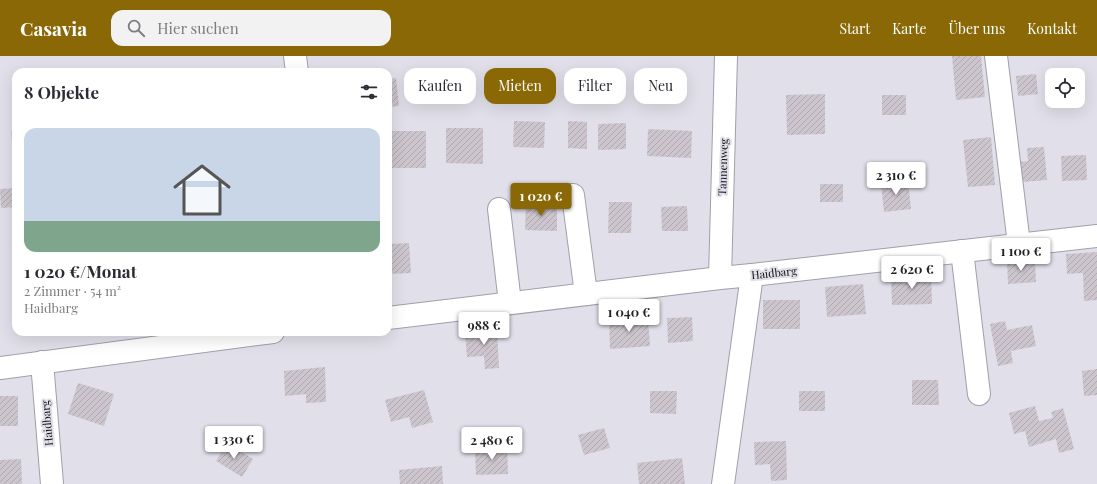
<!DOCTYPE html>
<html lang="de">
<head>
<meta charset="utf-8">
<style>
	:root { --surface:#fff; --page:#f2f2f3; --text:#2b2b33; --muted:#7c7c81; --line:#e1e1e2; --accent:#896805 }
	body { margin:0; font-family:"Playfair Display",serif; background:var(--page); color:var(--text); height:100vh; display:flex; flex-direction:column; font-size:15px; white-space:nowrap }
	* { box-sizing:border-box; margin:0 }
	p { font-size:13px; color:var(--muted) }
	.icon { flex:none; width:22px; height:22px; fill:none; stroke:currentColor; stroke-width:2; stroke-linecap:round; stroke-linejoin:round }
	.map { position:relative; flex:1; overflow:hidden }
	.drawer { position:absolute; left:12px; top:12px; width:380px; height:268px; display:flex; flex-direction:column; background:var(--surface); border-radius:12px; box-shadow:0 4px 16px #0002 }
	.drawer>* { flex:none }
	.hud { position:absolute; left:404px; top:12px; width:380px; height:36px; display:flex; gap:8px }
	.fabs { position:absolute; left:1045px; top:12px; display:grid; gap:8px }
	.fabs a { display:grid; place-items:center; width:40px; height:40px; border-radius:8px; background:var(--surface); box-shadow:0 4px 16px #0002; font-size:20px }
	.price { position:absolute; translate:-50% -34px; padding:0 9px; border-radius:4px; background:#fff; color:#222; font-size:13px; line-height:26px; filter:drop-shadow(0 1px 2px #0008) }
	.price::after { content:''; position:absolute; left:50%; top:24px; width:12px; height:9px; margin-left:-6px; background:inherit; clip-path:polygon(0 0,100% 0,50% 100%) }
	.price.selected { background:var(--accent); color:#fff }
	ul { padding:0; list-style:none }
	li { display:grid; align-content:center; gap:8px; height:212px; padding:0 12px }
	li+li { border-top:1px solid var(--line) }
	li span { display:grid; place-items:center; height:124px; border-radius:12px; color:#555 }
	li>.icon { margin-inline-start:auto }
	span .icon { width:72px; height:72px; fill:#fffc; stroke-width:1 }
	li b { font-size:17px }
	h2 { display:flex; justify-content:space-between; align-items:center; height:48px; padding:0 12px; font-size:17px }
	.pill { padding:0 14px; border-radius:12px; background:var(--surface); box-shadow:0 4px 16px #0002; font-size:14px; line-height:36px }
	.pill.selected { background:var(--accent); color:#fff }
	header { display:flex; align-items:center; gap:24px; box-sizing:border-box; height:56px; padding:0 20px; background:var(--accent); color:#fff }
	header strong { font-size:19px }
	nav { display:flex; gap:22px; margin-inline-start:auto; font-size:14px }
	.search { width:280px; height:36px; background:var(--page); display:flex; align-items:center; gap:10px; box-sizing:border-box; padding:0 14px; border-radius:12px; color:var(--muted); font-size:15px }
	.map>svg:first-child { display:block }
</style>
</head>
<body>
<header>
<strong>Casavia</strong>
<div class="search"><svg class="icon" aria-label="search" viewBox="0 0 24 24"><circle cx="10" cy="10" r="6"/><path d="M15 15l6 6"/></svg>Hier suchen</div>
<nav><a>Start</a><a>Karte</a><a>Über uns</a><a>Kontakt</a></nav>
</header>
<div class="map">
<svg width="1097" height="428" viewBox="0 0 1097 428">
	<defs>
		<pattern id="building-hatch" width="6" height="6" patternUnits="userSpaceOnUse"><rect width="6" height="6" fill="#cdc5cd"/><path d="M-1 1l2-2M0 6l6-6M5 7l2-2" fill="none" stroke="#afa8af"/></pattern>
	</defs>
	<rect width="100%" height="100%" fill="#e1dfe9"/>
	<g fill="url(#building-hatch)">
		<polygon points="952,0 981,0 985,41 956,44"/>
		<polygon points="1076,17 1076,19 1059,19 1059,18"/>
		<polygon points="1036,18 1038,38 1018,40 1016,20"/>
		<polygon points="396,22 399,50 388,51 388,23"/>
		<polygon points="825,38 825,78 787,79 786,39"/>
		<rect x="882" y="39" width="24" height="20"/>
		<polygon points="514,65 545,66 544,92 513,91"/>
		<polygon points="568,65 587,66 587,93 568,92"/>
		<polygon points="626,67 626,93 598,94 598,68"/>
		<polygon points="446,72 483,72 483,108 446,107"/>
		<polygon points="648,73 692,75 691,102 647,100"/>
		<polygon points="16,74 16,91 13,92 11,75"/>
		<rect x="392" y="75" width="34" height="37"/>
		<polygon points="991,81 995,129 968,131 963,84"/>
		<polygon points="1044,91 1047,124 1022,126 1020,106 1028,105 1027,92"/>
		<polygon points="1086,99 1087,124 1062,125 1061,100"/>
		<polygon points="908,125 911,153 884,156 881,128"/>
		<rect x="820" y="128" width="23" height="18"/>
		<polygon points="16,132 16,151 1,152 0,133"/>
		<polygon points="609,146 632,146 631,177 608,177"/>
		<polygon points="526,147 557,147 557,175 525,174"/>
		<polygon points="687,150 688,175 662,175 661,151"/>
		<polygon points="409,187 411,217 388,218 388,188"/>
		<polygon points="1097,196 1097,244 1084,245 1083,217 1067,218 1066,198"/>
		<polygon points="1035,204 1036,226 1008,228 1007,205"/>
		<polygon points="931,219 932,248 892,249 891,220"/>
		<polygon points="863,228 866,258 827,261 825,231"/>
		<rect x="763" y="244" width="37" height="29"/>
		<polygon points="692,261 693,285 668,287 667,262"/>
		<polygon points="648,262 650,290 610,293 609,264"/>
		<polygon points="1005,265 1007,274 1032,269 1036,290 1011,295 1013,307 998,310 990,268"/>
		<polygon points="497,273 499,312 485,313 484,300 467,301 465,275"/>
		<polygon points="325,311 326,346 306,347 306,338 285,340 284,315"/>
		<polygon points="1097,313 1097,339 1084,340 1082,315"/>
		<polygon points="912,324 938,324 939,349 912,349"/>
		<polygon points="78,327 114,338 104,370 68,358"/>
		<polygon points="424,334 433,366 412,372 409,361 391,366 385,344"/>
		<polygon points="650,335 677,335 676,358 650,357"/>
		<rect x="799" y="335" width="26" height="20"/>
		<rect x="0" y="340" width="18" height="30"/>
		<polygon points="1035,350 1039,365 1053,362 1051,356 1063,352 1074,393 1059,397 1056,383 1029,391 1025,375 1014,378 1009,357"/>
		<polygon points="604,372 610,392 584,399 578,379"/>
		<polygon points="786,385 787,424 771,425 770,408 755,409 754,386"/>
		<polygon points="227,387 253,403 242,421 216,405"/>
		<polygon points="507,391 508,418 476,419 475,392"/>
		<polygon points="682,402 685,428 639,428 637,407"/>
		<polygon points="21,403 22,428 0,428 0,404"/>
		<polygon points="442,410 443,428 400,428 399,414"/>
	</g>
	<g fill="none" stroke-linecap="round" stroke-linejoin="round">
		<defs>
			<g id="minor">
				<polyline points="295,0 297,16"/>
				<polyline points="996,0 1019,188"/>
				<polyline points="573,139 586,238"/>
				<polyline points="499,153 510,247"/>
				<polyline points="962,195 979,338"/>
				<polyline points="720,222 726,0"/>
				<polyline points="388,262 720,222 752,219 1097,180"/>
				<polyline points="42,306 52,428"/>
				<polyline points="0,312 273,276"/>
				<polyline points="723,428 752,219"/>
			</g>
		</defs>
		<use href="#minor" stroke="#a19fa9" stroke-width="24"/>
		<use href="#minor" stroke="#fff" stroke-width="22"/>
	</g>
	<g text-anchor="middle" stroke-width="4" stroke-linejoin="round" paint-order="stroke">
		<g font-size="11" fill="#0d0c10" stroke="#e1dfe9">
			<text transform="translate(723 111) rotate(-88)" y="4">Tannenweg</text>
			<text transform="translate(774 217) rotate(-6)" y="4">Haidbarg</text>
			<text transform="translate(47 367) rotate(-95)" y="4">Haidbarg</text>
		</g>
	</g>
</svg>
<div class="fabs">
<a><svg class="icon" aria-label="locate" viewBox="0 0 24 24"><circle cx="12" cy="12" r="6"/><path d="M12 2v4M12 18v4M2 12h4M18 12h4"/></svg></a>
</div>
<b class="price" style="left:896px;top:140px">2 310 €</b>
<b class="price selected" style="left:541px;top:161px">1 020 €</b>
<b class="price" style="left:1021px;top:216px">1 100 €</b>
<b class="price" style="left:912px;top:234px">2 620 €</b>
<b class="price" style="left:629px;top:277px">1 040 €</b>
<b class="price" style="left:484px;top:290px">988 €</b>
<b class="price" style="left:234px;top:404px">1 330 €</b>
<b class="price" style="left:492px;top:405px">2 480 €</b>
<div class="hud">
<a class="pill">Kaufen</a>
<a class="pill selected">Mieten</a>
<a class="pill">Filter</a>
<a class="pill">Neu</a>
</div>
<section class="drawer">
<h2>8 Objekte<svg class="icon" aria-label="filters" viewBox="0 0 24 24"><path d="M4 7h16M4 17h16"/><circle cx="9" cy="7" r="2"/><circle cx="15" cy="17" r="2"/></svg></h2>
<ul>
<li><span style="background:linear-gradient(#c9d6e8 75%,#7fa58c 0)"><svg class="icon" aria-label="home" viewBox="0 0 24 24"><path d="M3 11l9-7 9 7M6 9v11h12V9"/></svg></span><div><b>1 020 €/Monat</b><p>2 Zimmer · 54 m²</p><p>Haidbarg</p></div></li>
</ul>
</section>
</div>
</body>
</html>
